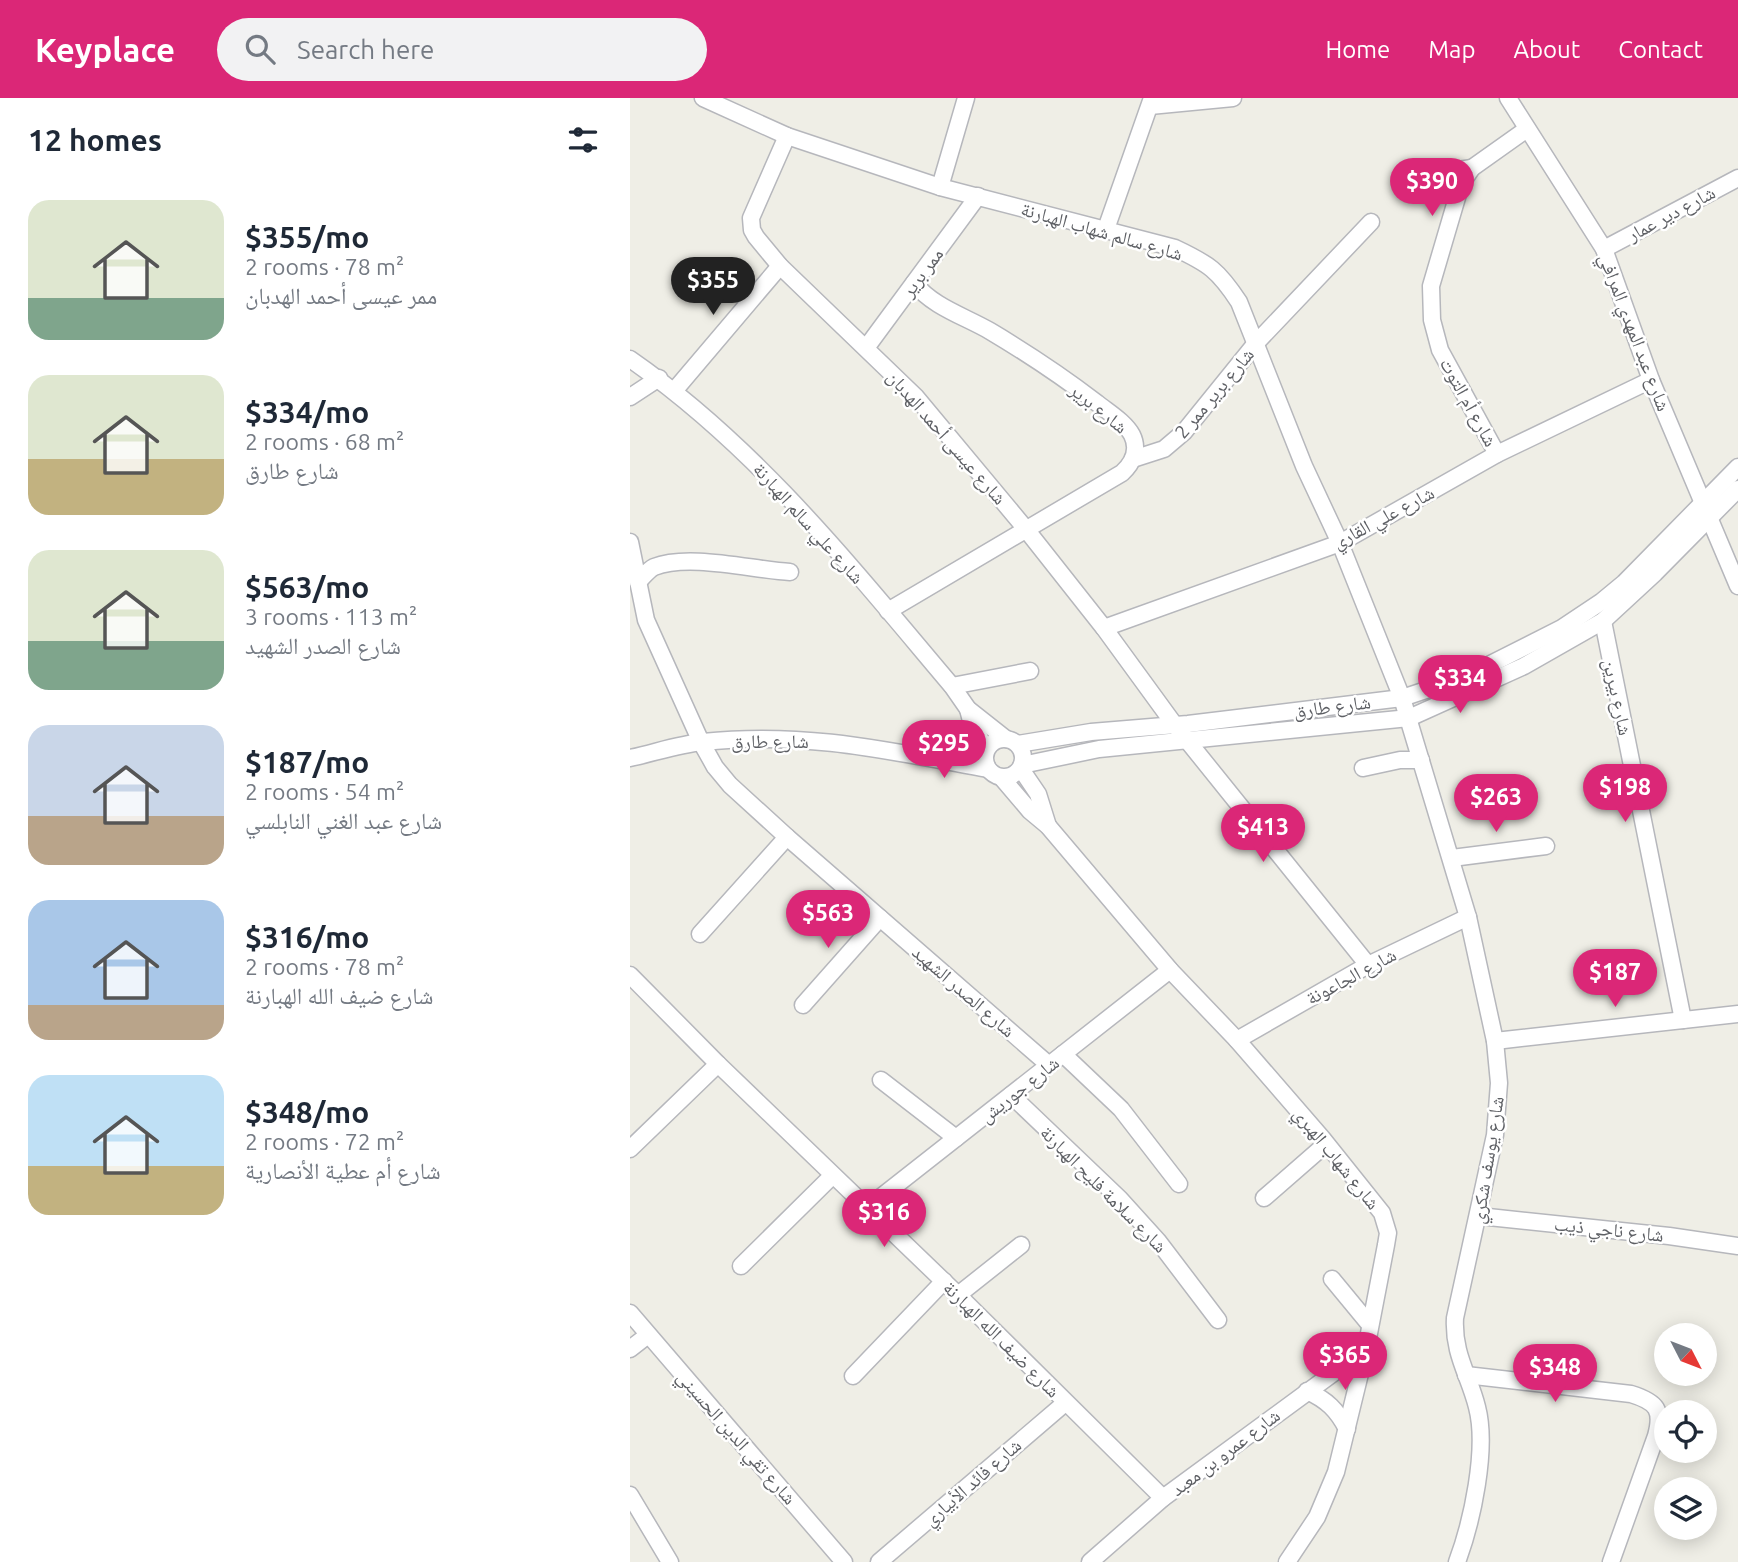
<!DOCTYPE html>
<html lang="en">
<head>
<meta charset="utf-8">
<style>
	:root { --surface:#fff; --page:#f2f2f3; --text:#1f2937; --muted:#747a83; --accent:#db2777 }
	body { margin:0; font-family:Ubuntu,"Noto Naskh Arabic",sans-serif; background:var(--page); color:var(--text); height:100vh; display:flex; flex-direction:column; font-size:26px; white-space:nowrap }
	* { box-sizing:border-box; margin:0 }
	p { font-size:23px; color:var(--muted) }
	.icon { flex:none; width:38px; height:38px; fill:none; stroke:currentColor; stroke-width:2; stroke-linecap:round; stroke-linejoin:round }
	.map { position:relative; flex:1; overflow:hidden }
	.side { display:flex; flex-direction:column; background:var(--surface); width:630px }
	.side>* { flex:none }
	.needle { width:46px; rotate:132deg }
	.tools { position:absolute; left:1024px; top:1225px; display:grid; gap:14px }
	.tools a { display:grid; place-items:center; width:63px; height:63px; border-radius:50%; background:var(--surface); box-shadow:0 4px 18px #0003; font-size:35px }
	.price { position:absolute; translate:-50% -60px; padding:0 16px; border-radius:24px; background:var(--accent); color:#fff; font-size:23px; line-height:46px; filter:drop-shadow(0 2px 4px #0008) }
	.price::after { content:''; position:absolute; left:50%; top:42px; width:21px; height:16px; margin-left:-10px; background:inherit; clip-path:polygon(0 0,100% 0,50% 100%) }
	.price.selected { background:#222; color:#fff }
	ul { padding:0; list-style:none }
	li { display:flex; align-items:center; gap:21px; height:175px; padding:0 28px }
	li span { display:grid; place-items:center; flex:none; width:196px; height:140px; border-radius:21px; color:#555 }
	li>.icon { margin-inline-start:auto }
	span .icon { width:84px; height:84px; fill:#fffc; stroke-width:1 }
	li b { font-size:30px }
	h2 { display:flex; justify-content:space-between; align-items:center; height:84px; padding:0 28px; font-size:30px }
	header { display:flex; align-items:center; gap:42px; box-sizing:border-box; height:98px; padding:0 35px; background:var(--accent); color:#fff }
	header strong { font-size:33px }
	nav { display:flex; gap:38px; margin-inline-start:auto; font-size:24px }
	.search { width:490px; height:63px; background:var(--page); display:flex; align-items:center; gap:18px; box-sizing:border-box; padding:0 24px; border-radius:38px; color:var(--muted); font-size:26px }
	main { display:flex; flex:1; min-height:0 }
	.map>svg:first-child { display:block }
</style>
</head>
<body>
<header>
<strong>Keyplace</strong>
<div class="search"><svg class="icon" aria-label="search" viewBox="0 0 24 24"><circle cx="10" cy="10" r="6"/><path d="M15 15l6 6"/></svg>Search here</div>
<nav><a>Home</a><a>Map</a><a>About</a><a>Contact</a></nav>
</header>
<main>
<section class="side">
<h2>12 homes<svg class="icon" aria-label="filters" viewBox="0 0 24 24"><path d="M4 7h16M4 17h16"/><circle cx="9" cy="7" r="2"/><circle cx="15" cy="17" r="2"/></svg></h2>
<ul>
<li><span style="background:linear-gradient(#dfe7d0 70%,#7fa58c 0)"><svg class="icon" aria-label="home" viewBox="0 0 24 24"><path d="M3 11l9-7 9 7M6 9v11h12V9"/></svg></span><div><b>$355/mo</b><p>2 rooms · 78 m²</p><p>ممر عيسى أحمد الهدبان</p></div></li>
<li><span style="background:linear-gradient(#dfe7d0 60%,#c2b280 0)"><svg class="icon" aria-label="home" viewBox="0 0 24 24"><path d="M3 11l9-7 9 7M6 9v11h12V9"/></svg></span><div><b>$334/mo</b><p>2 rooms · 68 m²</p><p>شارع طارق</p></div></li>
<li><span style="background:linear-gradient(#dfe7d0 65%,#7fa58c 0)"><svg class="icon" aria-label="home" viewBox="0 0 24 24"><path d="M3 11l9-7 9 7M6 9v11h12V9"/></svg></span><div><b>$563/mo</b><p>3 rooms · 113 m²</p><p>شارع الصدر الشهيد</p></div></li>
<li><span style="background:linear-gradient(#c9d6e8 65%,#b9a48a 0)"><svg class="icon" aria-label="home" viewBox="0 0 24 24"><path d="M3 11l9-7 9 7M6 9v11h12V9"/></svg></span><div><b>$187/mo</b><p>2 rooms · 54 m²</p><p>شارع عبد الغني النابلسي</p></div></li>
<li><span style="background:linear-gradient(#a9c7e8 75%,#b9a48a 0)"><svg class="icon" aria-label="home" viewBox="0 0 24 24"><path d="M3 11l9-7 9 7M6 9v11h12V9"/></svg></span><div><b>$316/mo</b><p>2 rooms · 78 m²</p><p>شارع ضيف الله الهبارنة</p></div></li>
<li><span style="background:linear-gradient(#bfe0f5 65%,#c2b280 0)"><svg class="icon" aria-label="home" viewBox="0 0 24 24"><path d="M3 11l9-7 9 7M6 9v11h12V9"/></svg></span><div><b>$348/mo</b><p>2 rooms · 72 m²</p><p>شارع أم عطية الأنصارية</p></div></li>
</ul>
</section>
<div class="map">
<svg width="1108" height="1464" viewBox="0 0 1108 1464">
	<rect width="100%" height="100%" fill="#efeee6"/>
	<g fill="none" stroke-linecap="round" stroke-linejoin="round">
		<defs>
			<g id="minor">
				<path d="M73,0L157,38L310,89L545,150C579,166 588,172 609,204L674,368L710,445L772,600L838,819L865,943L869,985L865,1037L825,1220C823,1256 839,1277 847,1309C858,1351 842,1424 827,1464"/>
				<polyline points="878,0 974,151 1021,282 1108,488"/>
				<polyline points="520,8 603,0"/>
				<polyline points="157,38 121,120 122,132 126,139 150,168 286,299 395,430 474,530 544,626 738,867"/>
				<polyline points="801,76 842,70"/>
				<polyline points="310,89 336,0"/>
				<polyline points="476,131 522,0"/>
				<polyline points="974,151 1108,80"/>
				<polyline points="236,250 348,98"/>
				<path d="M0,261C127,349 223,471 322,588L338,611L376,641"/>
				<polyline points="44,293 150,168"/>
				<polyline points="0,299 29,280"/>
				<polyline points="867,356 810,252 802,222 801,188 831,86 842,70 897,31"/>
				<polyline points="503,361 534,351 554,334 626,245 741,124"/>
				<polyline points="0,444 16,522 71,644 85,669 100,687 157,739 419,967"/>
				<path d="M8,484C13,479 18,472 24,469C59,455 123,472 160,474"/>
				<path d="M258,513L492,375C503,365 509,351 502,337C495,324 478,314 467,305C433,279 397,255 360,233C334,218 303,209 284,185"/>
				<polyline points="973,523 1053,922"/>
				<polyline points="474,530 710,445 867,356 1021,282"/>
				<polyline points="322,588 400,573"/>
				<polyline points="338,611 341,623 356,652"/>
				<circle cx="374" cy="660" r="19"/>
				<polyline points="388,646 461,634 558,626 772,600 835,579 932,530 971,504 994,485 1108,369"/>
				<polyline points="302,654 355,655"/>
				<path d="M0,660C24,655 49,646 73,644C174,633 260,653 358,671"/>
				<polyline points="392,667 469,651 779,620 894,568 973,523 1025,475 1108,391"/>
				<polyline points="733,670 770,662 791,662"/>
				<polyline points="391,671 408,696 418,728"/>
				<polyline points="372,680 400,713 418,728 540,872 607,942 692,1040 752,1115 758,1135 756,1147 736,1251 706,1374 687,1419 657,1464"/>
				<polyline points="822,760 916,748"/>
				<polyline points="70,836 157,739"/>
				<polyline points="0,877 88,966 328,1197 533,1400"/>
				<polyline points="173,907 250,820"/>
				<polyline points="607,942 738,867 838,819"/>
				<polyline points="865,943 1108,916"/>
				<polyline points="433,956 491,1011 549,1086"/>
				<polyline points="251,982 326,1040"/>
				<polyline points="381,997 490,1101 528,1143 588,1222"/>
				<polyline points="0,1051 88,966"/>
				<polyline points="634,1100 696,1046"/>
				<polyline points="237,1110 540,872"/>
				<polyline points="849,1118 1039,1138 1108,1148"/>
				<polyline points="111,1168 202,1078"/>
				<polyline points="702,1181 740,1227"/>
				<polyline points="328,1197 391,1147"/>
				<polyline points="0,1215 214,1464"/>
				<polyline points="0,1251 18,1237"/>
				<path d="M836,1277L1001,1296C1027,1304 1033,1312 1026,1338L981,1464"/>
				<polyline points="223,1278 314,1183"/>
				<path d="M677,1293C697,1302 707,1312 717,1331"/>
				<polyline points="0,1397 40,1464"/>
				<polyline points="249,1464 435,1305"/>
				<polyline points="460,1464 533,1400 736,1251"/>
			</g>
		</defs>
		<use href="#minor" stroke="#b6b7bc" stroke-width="19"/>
		<use href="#minor" stroke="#fff" stroke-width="16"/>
	</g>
	<g text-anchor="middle" stroke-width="5" stroke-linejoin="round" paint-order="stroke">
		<g font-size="19" fill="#5e6065" stroke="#fff">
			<text transform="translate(1041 115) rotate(-28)" y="7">شارع دير عمار</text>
			<text transform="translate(472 133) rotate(16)" y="7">شارع سالم شهاب الهبارنة</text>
			<text transform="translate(292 174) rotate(-53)" y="7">ممر برير</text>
			<text transform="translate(1005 234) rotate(69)" y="7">شارع عبد المهدي المرافي</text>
			<text transform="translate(584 295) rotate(-50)" y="7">شارع برير ممر 2</text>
			<text transform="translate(839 304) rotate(61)" y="7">شارع أم التوت</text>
			<text transform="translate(469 310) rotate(39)" y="7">شارع برير</text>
			<text transform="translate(317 339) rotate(49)" y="7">شارع عيسى أحمد الهدبان</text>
			<text transform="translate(753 419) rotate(-28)" y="7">شارع علي القاري</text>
			<text transform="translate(179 425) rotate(48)" y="7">شارع علي سالم الهبارنة</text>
			<text transform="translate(988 599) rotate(78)" y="7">شارع بيرين</text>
			<text transform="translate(702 608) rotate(-7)" y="7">شارع طارق</text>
			<text x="140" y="650">شارع طارق</text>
			<text transform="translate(721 878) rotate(-28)" y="7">شارع الجاعونة</text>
			<text transform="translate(334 893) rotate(41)" y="7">شارع الصدر الشهيد</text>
			<text transform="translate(389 991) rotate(-38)" y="7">شارع جوريش</text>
			<text transform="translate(707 1060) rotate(51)" y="7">شارع شهاب الهبري</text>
			<text transform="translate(857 1062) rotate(-81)" y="7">شارع يوسف شكري</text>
			<text transform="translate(474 1091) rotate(45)" y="7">شارع سلامة فليح الهبارنة</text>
			<text transform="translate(979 1131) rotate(6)" y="7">شارع ناجي ذيب</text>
			<text transform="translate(372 1241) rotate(45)" y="7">شارع ضيف الله الهبارنة</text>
			<text transform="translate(107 1339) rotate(49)" y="7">شارع تقي الدين الحسيني</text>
			<text transform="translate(595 1354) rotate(-37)" y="7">شارع عمرو بن معبد</text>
			<text transform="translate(342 1384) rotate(-41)" y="7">شارع فائد الأبياري</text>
		</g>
	</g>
</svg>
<div class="tools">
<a><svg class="needle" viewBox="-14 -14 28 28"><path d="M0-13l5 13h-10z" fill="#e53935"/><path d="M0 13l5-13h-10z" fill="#747a83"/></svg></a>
<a><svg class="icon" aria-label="locate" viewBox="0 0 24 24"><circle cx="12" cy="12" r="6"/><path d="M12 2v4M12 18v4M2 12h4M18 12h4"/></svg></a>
<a><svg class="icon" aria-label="layers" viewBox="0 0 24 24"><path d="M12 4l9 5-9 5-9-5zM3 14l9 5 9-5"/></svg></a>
</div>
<b class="price" style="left:802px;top:120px">$390</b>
<b class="price selected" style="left:83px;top:219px">$355</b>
<b class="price" style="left:830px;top:617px">$334</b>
<b class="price" style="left:314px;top:682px">$295</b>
<b class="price" style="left:995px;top:726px">$198</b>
<b class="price" style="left:866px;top:736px">$263</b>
<b class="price" style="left:633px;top:766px">$413</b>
<b class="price" style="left:198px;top:852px">$563</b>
<b class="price" style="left:985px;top:911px">$187</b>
<b class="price" style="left:254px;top:1151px">$316</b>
<b class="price" style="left:715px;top:1294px">$365</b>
<b class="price" style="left:925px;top:1306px">$348</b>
</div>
</main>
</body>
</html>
